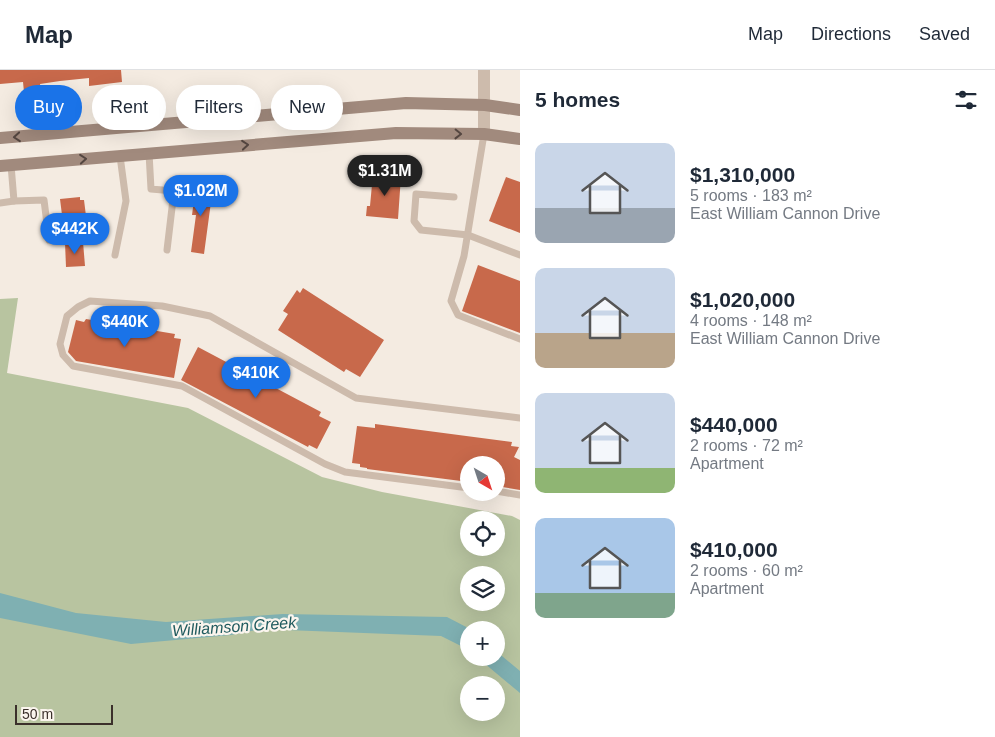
<!DOCTYPE html>
<html lang="en">
<head>
<meta charset="utf-8">
<style>
	:root { --surface:#fff; --page:#f2f2f3; --text:#1f2937; --muted:#747a83; --line:#e0e1e3; --accent:#1a73e8 }
	body { margin:0; font-family:Helvetica,sans-serif; background:var(--page); color:var(--text); height:100vh; display:flex; flex-direction:column; font-size:19px; white-space:nowrap }
	* { box-sizing:border-box; margin:0 }
	p { font-size:16px; color:var(--muted) }
	.icon { flex:none; width:28px; height:28px; fill:none; stroke:currentColor; stroke-width:2; stroke-linecap:round; stroke-linejoin:round }
	.map { position:relative; flex:1; overflow:hidden }
	.drawer { display:flex; flex-direction:column; background:var(--surface); width:475px }
	.drawer>* { flex:none }
	.top-card { position:absolute; left:15px; top:15px; width:430px; height:45px; display:flex; gap:10px }
	.needle { width:32px; rotate:141deg }
	.buttons { position:absolute; left:460px; top:386px; display:grid; gap:10px }
	.buttons a { display:grid; place-items:center; width:45px; height:45px; border-radius:50%; background:var(--surface); box-shadow:0 5px 20px #0002; font-size:25px }
	.scale { position:absolute; left:15px; bottom:12px; width:98px; box-sizing:border-box; padding-left:5px; border:2px solid #3b302b; border-top:0; font-size:14px; line-height:18px; white-space:nowrap; color:#3b302b; -webkit-text-stroke:4px #fbf5ee; paint-order:stroke }
	.price { position:absolute; translate:-50% -42px; padding:0 11px; border-radius:18px; background:var(--accent); color:#fff; font-size:16px; line-height:32px; filter:drop-shadow(0 1px 2px #0008) }
	.price::after { content:''; position:absolute; left:50%; top:30px; width:15px; height:11px; margin-left:-8px; background:inherit; clip-path:polygon(0 0,100% 0,50% 100%) }
	.price.on { background:#222; color:#fff }
	ul { padding:0; list-style:none }
	li { display:flex; align-items:center; gap:15px; height:125px; padding:0 15px }
	li span { display:grid; place-items:center; flex:none; width:140px; height:100px; border-radius:10px; color:#555 }
	li>.icon { margin-inline-start:auto }
	span .icon { width:60px; height:60px; fill:#fffc; stroke-width:1 }
	li b { font-size:21px }
	h2 { display:flex; justify-content:space-between; align-items:center; height:60px; padding:0 15px; font-size:21px }
	.tag { padding:0 18px; border-radius:22px; background:var(--surface); box-shadow:0 5px 20px #0002; font-size:18px; line-height:45px }
	.tag.on { background:var(--accent); color:#fff }
	header { display:flex; align-items:center; gap:30px; box-sizing:border-box; height:70px; padding:0 25px; background:var(--surface); border-bottom:1px solid var(--line) }
	header strong { font-size:24px }
	nav { display:flex; gap:28px; margin-inline-start:auto; font-size:18px }
	main { display:flex; flex:1; min-height:0 }
	.map>svg:first-child { display:block }
</style>
</head>
<body>
<header>
<strong>Map</strong>
<nav><a>Map</a><a>Directions</a><a>Saved</a></nav>
</header>
<main>
<div class="map">
<svg width="520" height="667" viewBox="0 0 520 667">
	<rect width="100%" height="100%" fill="#f4ebe1"/>
	<path fill="#b8c4a0" fill-rule="evenodd" d="M18,228L7,303L188,338L322,407L382,422L512,446L520,450V667H0V229ZM469,450H496V478H469ZM469,505H496V532H469ZM469,560H496V588H469ZM469,615H496V642H469Z"/>
	<g fill="#7fb0b2">
		<polygon points="0,523 76,543 166,552 283,544 447,547 472,560 469,560 469,580 441,566 261,559 231,565 131,574 0,548"/>
		<polygon points="496,581 520,601 520,623 478,588 496,588"/>
	</g>
	<g fill="#c8694b">
		<polygon points="0,0 121,0 122,12 89,16 89,8 60,11 40,14 41,20 24,22 23,12 0,14"/>
		<polygon points="373,104 401,106 398,149 366,146 367,136 370,136"/>
		<polygon points="506,107 520,112 520,163 489,151"/>
		<polygon points="196,115 213,117 204,184 191,182 196,145 192,145"/>
		<polygon points="80,127 80,130 84,130 86,146 62,145 60,129"/>
		<polygon points="83,172 85,196 66,197 65,173"/>
		<polygon points="478,195 520,211 520,263 462,241"/>
		<polygon points="303,218 384,270 360,307 346,299 344,302 278,260 288,244 283,241 297,220 300,223"/>
		<polygon points="86,249 175,264 174,268 181,269 174,308 76,291 68,282 76,250 84,252"/>
		<polygon points="198,277 321,342 319,346 331,352 317,379 309,375 308,377 181,310"/>
		<polygon points="375,354 512,372 511,376 519,377 514,387 520,390 520,420 496,416 496,395 469,395 469,412 367,399 367,398 360,397 360,394 352,393 357,356 375,358"/>
	</g>
	<g fill="none" stroke-linecap="round" stroke-linejoin="round">
		<g stroke="#cdbbac" stroke-width="7">
			<polyline points="484,64 464,186 451,231 458,245 520,269"/>
			<polyline points="149,83 151,119 174,121 167,180"/>
			<polyline points="11,95 14,131 44,130 49,170"/>
			<polyline points="454,127 416,124 414,151 421,160 468,165 520,185"/>
			<polyline points="0,133 14,131"/>
			<polyline points="115,185 126,131 120,86"/>
			<polyline points="469,418 345,402 325,394 182,316 73,296 63,285 60,274 67,246 78,237 90,231 162,236 210,246 356,328 520,348"/>
			<polyline points="496,421 520,425"/>
		</g>
		<polyline stroke="#cdbbac" stroke-width="12" points="484,0 484,64"/>
		<g stroke="#a18a7d" stroke-width="12">
			<polyline points="0,68 406,33 485,35 520,40"/>
			<polyline points="0,96 396,63 484,64 520,69"/>
		</g>
	</g>
	<defs><path id="oneway-chevron" d="M-2-3.5L2.5 0L-2 3.5" fill="none" stroke-width="1.6" stroke-linecap="round" stroke-linejoin="round" transform="scale(1.25)"/></defs>
	<g stroke="#544640">
		<use href="#oneway-chevron" transform="translate(458 64) rotate(1)"/>
		<use href="#oneway-chevron" transform="translate(17 67) rotate(175)"/>
		<use href="#oneway-chevron" transform="translate(245 75) rotate(-5)"/>
		<use href="#oneway-chevron" transform="translate(83 89) rotate(-5)"/>
	</g>
	<g text-anchor="middle" stroke-width="4.5" stroke-linejoin="round" paint-order="stroke">
		<g font-size="16" font-style="italic" fill="#1f5a5e" stroke="#fbf5ee">
			<text transform="translate(234 556) rotate(-4)" y="6">Williamson Creek</text>
		</g>
	</g>
</svg>
<div class="buttons">
<a><svg class="needle" viewBox="-14 -14 28 28"><path d="M0-13l5 13h-10z" fill="#e53935"/><path d="M0 13l5-13h-10z" fill="#747a83"/></svg></a>
<a><svg class="icon" aria-label="locate" viewBox="0 0 24 24"><circle cx="12" cy="12" r="6"/><path d="M12 2v4M12 18v4M2 12h4M18 12h4"/></svg></a>
<a><svg class="icon" aria-label="layers" viewBox="0 0 24 24"><path d="M12 4l9 5-9 5-9-5zM3 14l9 5 9-5"/></svg></a>
<a>+</a>
<a>−</a>
</div>
<div class="scale">50 m</div>
<b class="price on" style="left:385px;top:127px">$1.31M</b>
<b class="price" style="left:201px;top:147px">$1.02M</b>
<b class="price" style="left:75px;top:185px">$442K</b>
<b class="price" style="left:125px;top:278px">$440K</b>
<b class="price" style="left:256px;top:329px">$410K</b>
<div class="top-card">
<a class="tag on">Buy</a>
<a class="tag">Rent</a>
<a class="tag">Filters</a>
<a class="tag">New</a>
</div>
</div>
<section class="drawer">
<h2>5 homes<svg class="icon" aria-label="filters" viewBox="0 0 24 24"><path d="M4 7h16M4 17h16"/><circle cx="9" cy="7" r="2"/><circle cx="15" cy="17" r="2"/></svg></h2>
<ul>
<li><span style="background:linear-gradient(#c9d6e8 65%,#9aa5b1 0)"><svg class="icon" aria-label="home" viewBox="0 0 24 24"><path d="M3 11l9-7 9 7M6 9v11h12V9"/></svg></span><div><b>$1,310,000</b><p>5 rooms · 183 m²</p><p>East William Cannon Drive</p></div></li>
<li><span style="background:linear-gradient(#c9d6e8 65%,#b9a48a 0)"><svg class="icon" aria-label="home" viewBox="0 0 24 24"><path d="M3 11l9-7 9 7M6 9v11h12V9"/></svg></span><div><b>$1,020,000</b><p>4 rooms · 148 m²</p><p>East William Cannon Drive</p></div></li>
<li><span style="background:linear-gradient(#c9d6e8 75%,#8fb573 0)"><svg class="icon" aria-label="home" viewBox="0 0 24 24"><path d="M3 11l9-7 9 7M6 9v11h12V9"/></svg></span><div><b>$440,000</b><p>2 rooms · 72 m²</p><p>Apartment</p></div></li>
<li><span style="background:linear-gradient(#a9c7e8 75%,#7fa58c 0)"><svg class="icon" aria-label="home" viewBox="0 0 24 24"><path d="M3 11l9-7 9 7M6 9v11h12V9"/></svg></span><div><b>$410,000</b><p>2 rooms · 60 m²</p><p>Apartment</p></div></li>
</ul>
</section>
</main>
</body>
</html>
